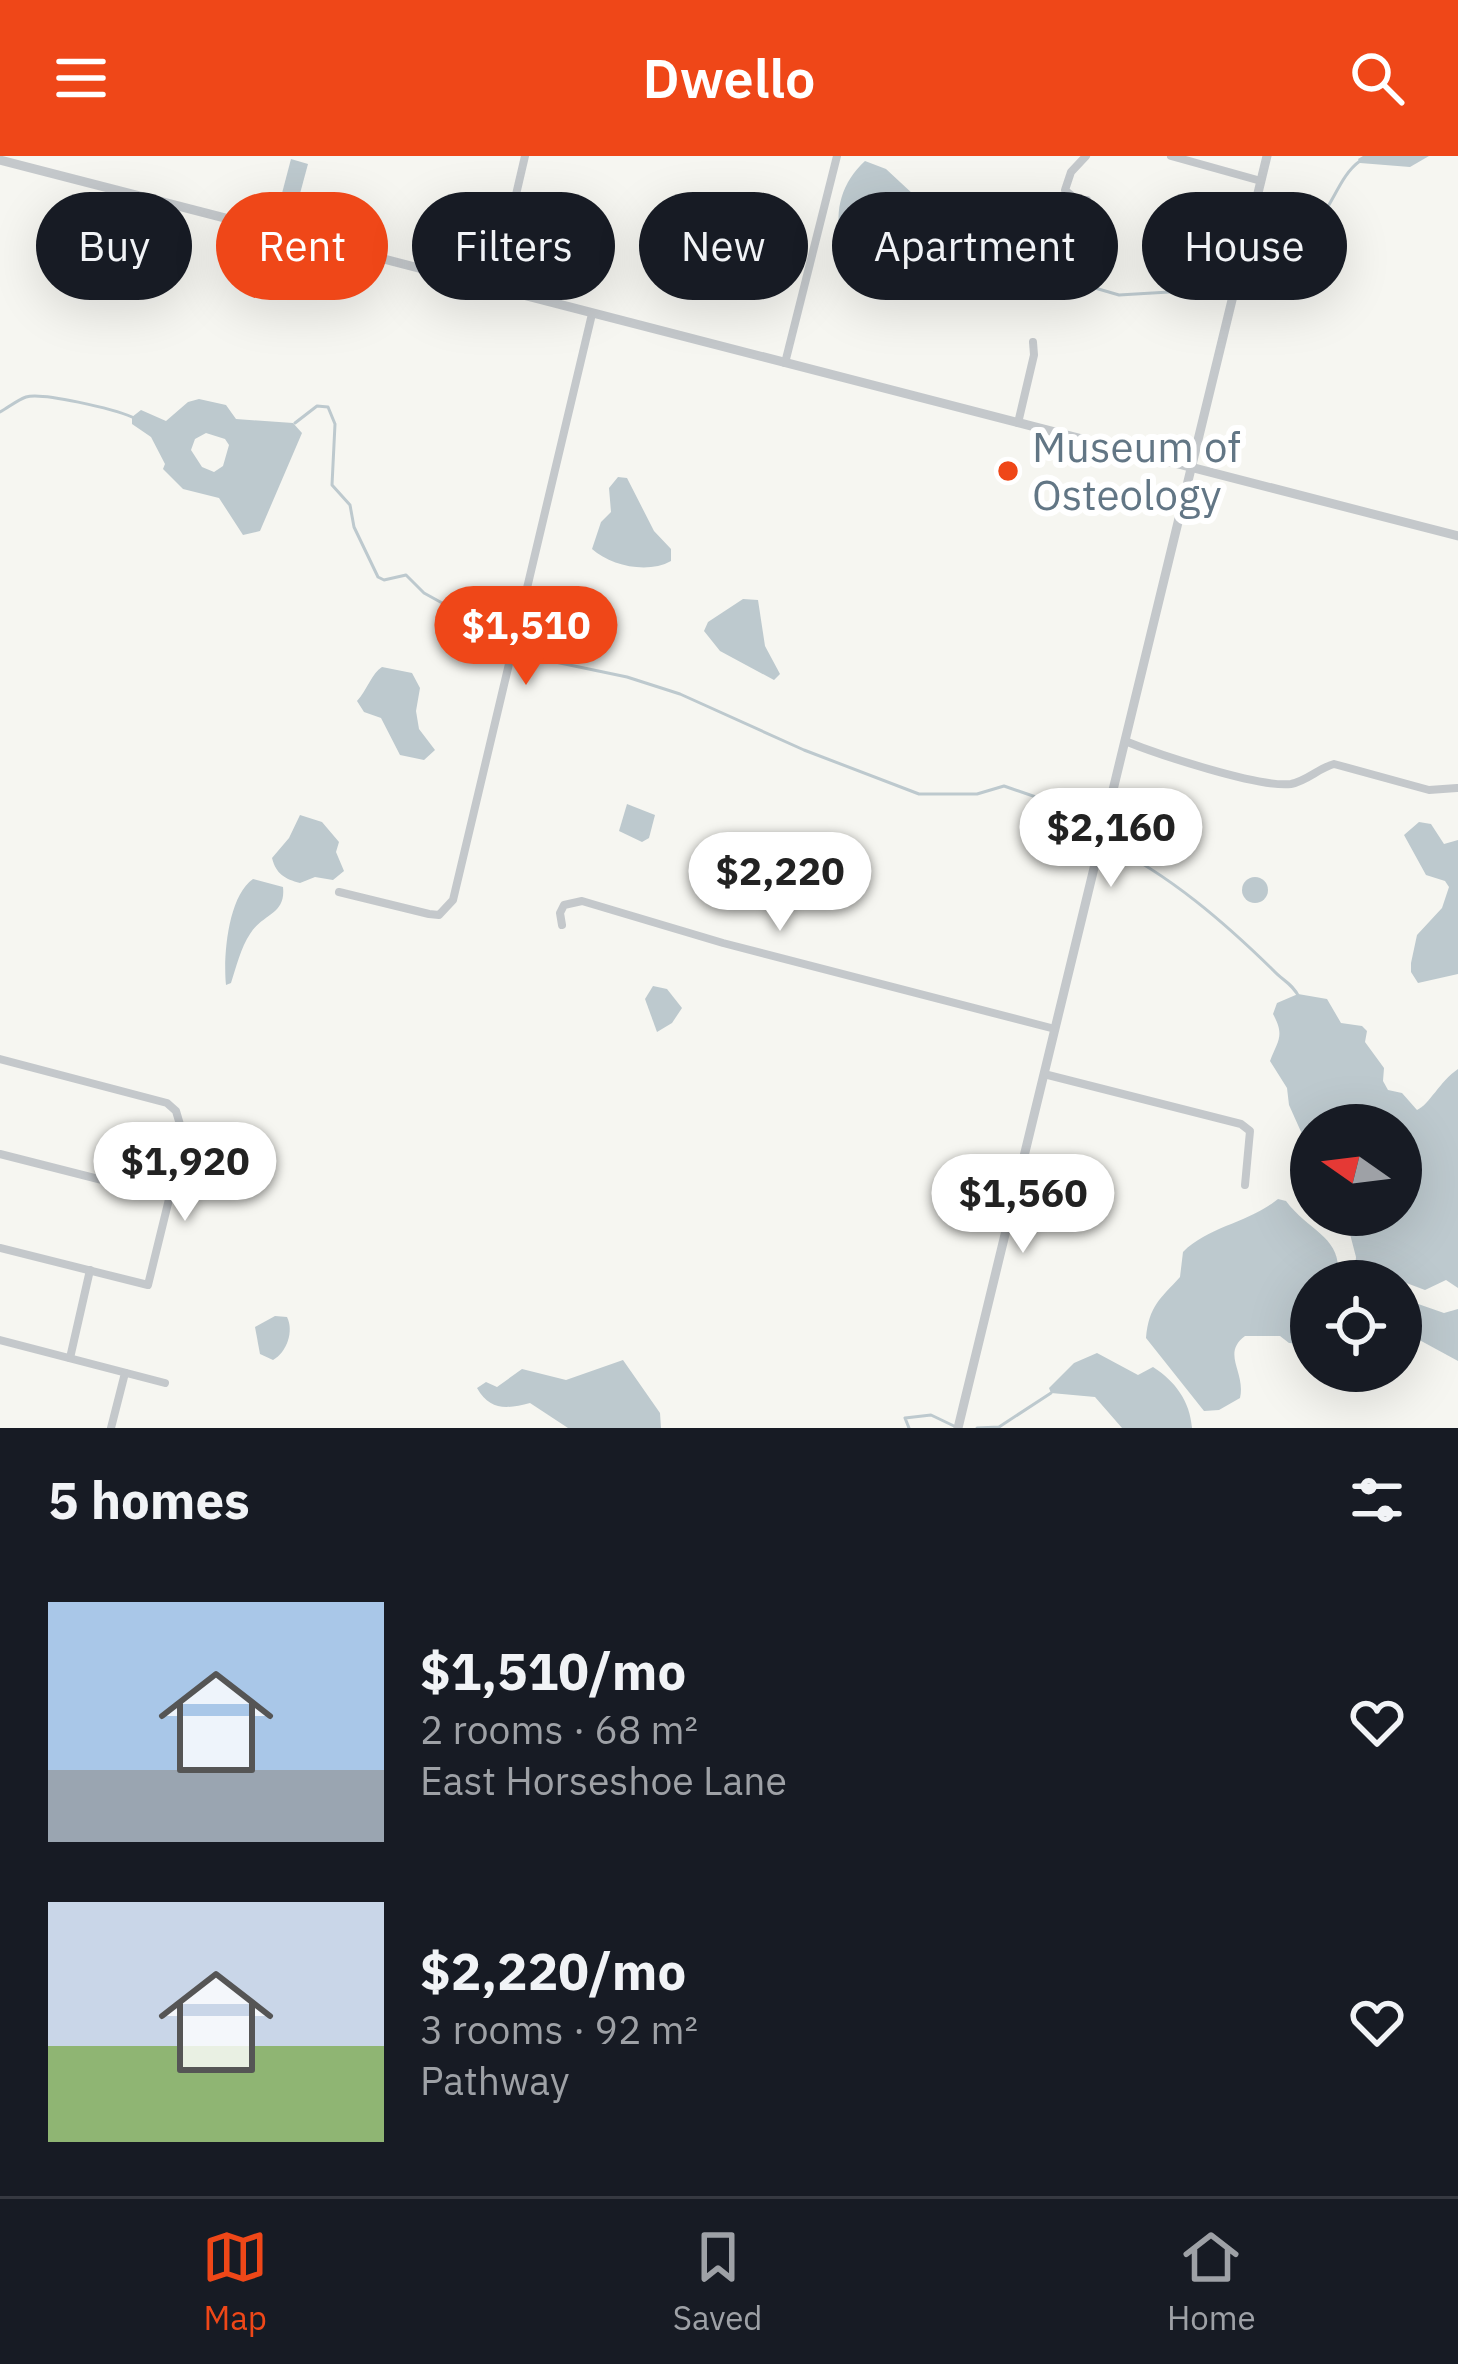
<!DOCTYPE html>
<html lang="en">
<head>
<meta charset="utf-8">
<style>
	:root { --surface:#171b24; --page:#242831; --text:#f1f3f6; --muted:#9ea1a6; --line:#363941; --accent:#ef4718 }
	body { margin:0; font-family:"IBM Plex Sans",sans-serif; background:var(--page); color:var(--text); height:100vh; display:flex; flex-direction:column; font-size:45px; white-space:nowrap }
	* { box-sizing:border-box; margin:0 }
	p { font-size:39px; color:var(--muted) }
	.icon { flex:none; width:66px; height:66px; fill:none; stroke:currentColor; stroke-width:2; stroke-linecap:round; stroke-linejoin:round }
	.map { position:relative; height:1272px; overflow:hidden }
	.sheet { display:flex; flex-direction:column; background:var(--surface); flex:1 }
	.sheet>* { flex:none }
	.top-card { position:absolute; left:36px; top:36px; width:1386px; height:108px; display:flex; gap:24px }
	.needle { width:78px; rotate:284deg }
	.tools { position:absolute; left:1290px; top:948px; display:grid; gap:24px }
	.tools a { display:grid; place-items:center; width:132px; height:132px; border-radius:50%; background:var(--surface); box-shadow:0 12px 48px #0002; font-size:60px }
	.price { position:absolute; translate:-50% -102px; padding:0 27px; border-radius:42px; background:#fff; color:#222; font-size:39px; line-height:78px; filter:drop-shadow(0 3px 6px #0008) }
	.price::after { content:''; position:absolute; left:50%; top:72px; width:36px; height:27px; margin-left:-18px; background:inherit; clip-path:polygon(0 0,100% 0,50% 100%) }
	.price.active { background:var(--accent); color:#fff }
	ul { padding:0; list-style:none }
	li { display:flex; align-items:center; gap:36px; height:300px; padding:0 48px }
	li span { display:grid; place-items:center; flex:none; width:336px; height:240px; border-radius:0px; color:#555 }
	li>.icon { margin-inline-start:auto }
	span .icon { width:144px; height:144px; fill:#fffc; stroke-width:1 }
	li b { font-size:51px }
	h2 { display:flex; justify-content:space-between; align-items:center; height:144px; padding:0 48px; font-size:51px }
	.pill { padding:0 42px; border-radius:54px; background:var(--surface); box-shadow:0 12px 48px #0002; font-size:42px; line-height:108px }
	.pill.active { background:var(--accent); color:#fff }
	header { display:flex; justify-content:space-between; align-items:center; height:156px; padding:0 48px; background:var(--accent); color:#fff; font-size:54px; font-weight:600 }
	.menu { display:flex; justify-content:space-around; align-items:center; height:168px; border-top:3px solid var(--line); background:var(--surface); font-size:33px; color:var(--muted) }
	.menu a { display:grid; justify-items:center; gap:6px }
	.menu .active { color:var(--accent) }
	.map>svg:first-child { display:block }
</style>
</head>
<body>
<header><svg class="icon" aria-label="menu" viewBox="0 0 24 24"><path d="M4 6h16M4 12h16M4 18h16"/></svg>Dwello<svg class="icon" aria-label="search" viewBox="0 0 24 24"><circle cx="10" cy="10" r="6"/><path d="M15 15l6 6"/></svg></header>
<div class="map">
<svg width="1458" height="1272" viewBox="0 0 1458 1272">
	<rect width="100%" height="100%" fill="#f6f6f1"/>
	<g fill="#bdc9ce" fill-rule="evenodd">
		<polygon points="1363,0 1429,0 1410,11 1360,7 1358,3"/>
		<polygon points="291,3 308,8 298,45 281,41"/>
		<path d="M865,5L886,13L914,39L900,69L866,98L858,87L841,83C834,54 842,26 865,5Z"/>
		<path d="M199,243L226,249L236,263L293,267L302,277L260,375L243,379L219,342L183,333L163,313L165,308L151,281L132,268V261L141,254L166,265L188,246ZM206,277L225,283L229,289L223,310L214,316L202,311L191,294L195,283Z"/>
		<path d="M618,321L627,322L654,375L671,393V405C648,418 611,410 592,393L601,366L611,356L609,332Z"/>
		<polygon points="743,443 758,444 765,490 780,518 774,524 720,495 704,475 708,466"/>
		<path d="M382,511L412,517L420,532L416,555L419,573L435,594L424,604L400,599L381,562L364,556L357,545C367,534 372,517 382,511Z"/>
		<polygon points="627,648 655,659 649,682 642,686 619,675"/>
		<path d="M300,659L322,666L339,686L336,696L344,715L333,724L315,721L300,727C285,723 276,718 272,702L289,682Z"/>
		<polygon points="1419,666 1431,668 1444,688 1458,684 1458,818 1418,827 1411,816 1411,807 1417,779 1442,752 1449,731 1445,725 1426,719 1404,679"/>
		<path d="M812,707L831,708L840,722L837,735L806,752L799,745C786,750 776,752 768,739C776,720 787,728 800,718C804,715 807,710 812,707Z"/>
		<circle cx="1255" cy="734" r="13"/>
		<path d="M253,723L283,731C286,759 263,757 250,778C241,791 236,812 231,827L226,829C223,801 228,740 253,723Z"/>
		<polygon points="653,830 667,833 682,852 672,867 657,876 645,843"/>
		<path d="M1298,838L1327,843L1341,867L1362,870L1367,875L1365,886L1384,912L1383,925L1388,934L1402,937L1417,954C1429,949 1440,925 1458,913V1132L1446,1124L1425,1134L1401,1125H1354L1356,1101L1345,1059H1401V969H1311V998L1289,949L1287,932L1270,905C1278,884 1285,880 1273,858L1277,847Z"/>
		<path d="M1278,1043L1286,1045C1310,1077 1345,1081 1337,1125H1311V1189L1289,1187L1280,1180H1245C1221,1198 1246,1216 1240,1242L1219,1254L1204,1255L1146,1182C1149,1150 1160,1143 1180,1121L1183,1096C1209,1070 1249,1067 1278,1043Z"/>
		<polygon points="1401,1142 1444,1157 1458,1153 1458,1205 1401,1174"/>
		<path d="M275,1160L287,1161C294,1175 287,1196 273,1204L260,1198L255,1171Z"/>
		<path d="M1097,1197L1138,1219L1153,1211C1175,1225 1190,1245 1192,1272H1122L1095,1241L1051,1237L1049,1232L1074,1207Z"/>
		<path d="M623,1204L660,1257L661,1272H568L530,1247C507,1253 490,1255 477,1232L486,1226L497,1231L522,1213L566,1224Z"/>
	</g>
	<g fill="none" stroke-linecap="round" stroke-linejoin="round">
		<g stroke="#bdc9ce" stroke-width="3">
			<polyline points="900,69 917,87 993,103 1027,124 1045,128 1071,125 1119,139 1186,135 1233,114"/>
			<path d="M1242,110C1267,96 1296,87 1317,66C1333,49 1340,19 1360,5"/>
			<path d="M0,256C8,252 17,244 26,241C42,236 114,253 132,261"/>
			<polyline points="295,267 317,250 328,251 335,268 332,329 350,349 354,371 378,421 384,424 406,419 424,437 482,469 495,491 507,495"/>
			<polyline points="517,498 627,521 680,538 804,594 919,638 977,638 1004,630 1065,651 1069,664 1090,683"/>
			<path d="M1108,689C1170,719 1225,767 1273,814C1283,825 1292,827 1299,841"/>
			<polyline points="1336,1118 1356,1116"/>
			<polyline points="909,1272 905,1262 931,1259 954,1270"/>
			<polyline points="977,1272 999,1271 1051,1237"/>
		</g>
		<g stroke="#c4c8cb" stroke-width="8">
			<polyline points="1086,0 1071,16 1065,34 1077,44 1087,44"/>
			<polyline points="1171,0 1261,25"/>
			<polyline points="494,133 525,0"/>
			<polyline points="785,207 837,0"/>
			<polyline points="1018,267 1034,199 1033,186"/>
			<path d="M1125,585C1157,598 1259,632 1291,628C1307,625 1319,612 1334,608L1429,634L1457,632"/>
			<polyline points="339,736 429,758 439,759 453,744 592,158"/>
			<polyline points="562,769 560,757 564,749 582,745 723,787 1055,873"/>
			<polyline points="0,903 167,947 176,955 184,982 148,1129 0,1092"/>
			<polyline points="1044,918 1241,968 1250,975 1245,1029"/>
			<polyline points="0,998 169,1041"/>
			<polyline points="0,1184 165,1227"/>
			<polyline points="70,1202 90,1114"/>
			<polyline points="111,1272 125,1217"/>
		</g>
		<g stroke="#c4c8cb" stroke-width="9">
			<polyline points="0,4 1458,380"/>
			<polyline points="958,1272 1267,0"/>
		</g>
	</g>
	<circle fill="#ef4718" stroke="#fff" stroke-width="4.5" cx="1008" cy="315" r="12"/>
	<g text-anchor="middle" stroke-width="12" stroke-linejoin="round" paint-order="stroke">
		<g font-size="42" fill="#627685" stroke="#fff" text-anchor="start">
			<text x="1032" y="306">Museum of<tspan x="1032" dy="48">Osteology</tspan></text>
		</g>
	</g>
</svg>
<div class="tools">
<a><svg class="needle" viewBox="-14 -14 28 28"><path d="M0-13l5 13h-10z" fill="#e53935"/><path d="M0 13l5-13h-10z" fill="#9ea1a6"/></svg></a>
<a><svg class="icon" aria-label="locate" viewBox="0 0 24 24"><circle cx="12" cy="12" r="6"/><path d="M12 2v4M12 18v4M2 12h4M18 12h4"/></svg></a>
</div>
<b class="price active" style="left:526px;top:532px">$1,510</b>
<b class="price" style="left:1111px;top:734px">$2,160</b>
<b class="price" style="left:780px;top:778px">$2,220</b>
<b class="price" style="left:185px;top:1068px">$1,920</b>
<b class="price" style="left:1023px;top:1100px">$1,560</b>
<div class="top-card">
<a class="pill">Buy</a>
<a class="pill active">Rent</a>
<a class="pill">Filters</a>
<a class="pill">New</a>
<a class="pill">Apartment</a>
<a class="pill">House</a>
</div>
</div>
<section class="sheet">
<h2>5 homes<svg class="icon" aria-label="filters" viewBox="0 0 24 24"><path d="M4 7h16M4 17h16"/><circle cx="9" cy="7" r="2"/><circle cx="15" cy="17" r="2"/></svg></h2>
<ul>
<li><span style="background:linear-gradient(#a9c7e8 70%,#9aa5b1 0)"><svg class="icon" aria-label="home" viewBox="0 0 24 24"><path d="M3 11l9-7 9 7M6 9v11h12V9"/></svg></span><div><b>$1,510/mo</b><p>2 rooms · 68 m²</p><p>East Horseshoe Lane</p></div><svg class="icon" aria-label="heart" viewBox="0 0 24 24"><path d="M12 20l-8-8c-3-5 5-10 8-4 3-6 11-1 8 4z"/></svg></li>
<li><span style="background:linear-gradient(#c9d6e8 60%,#8fb573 0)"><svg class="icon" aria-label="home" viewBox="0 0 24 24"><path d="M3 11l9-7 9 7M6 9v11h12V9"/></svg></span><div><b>$2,220/mo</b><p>3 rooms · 92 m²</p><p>Pathway</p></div><svg class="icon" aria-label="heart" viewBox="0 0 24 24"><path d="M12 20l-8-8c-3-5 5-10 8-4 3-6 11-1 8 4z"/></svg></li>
</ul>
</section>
<nav class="menu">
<a class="active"><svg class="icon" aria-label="map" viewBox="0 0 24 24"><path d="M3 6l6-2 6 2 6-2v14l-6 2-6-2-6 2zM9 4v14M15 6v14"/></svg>Map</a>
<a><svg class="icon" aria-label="saved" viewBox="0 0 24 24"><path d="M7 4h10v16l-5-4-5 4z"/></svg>Saved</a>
<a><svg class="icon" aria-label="home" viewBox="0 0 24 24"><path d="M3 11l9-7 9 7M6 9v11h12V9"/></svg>Home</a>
</nav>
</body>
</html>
